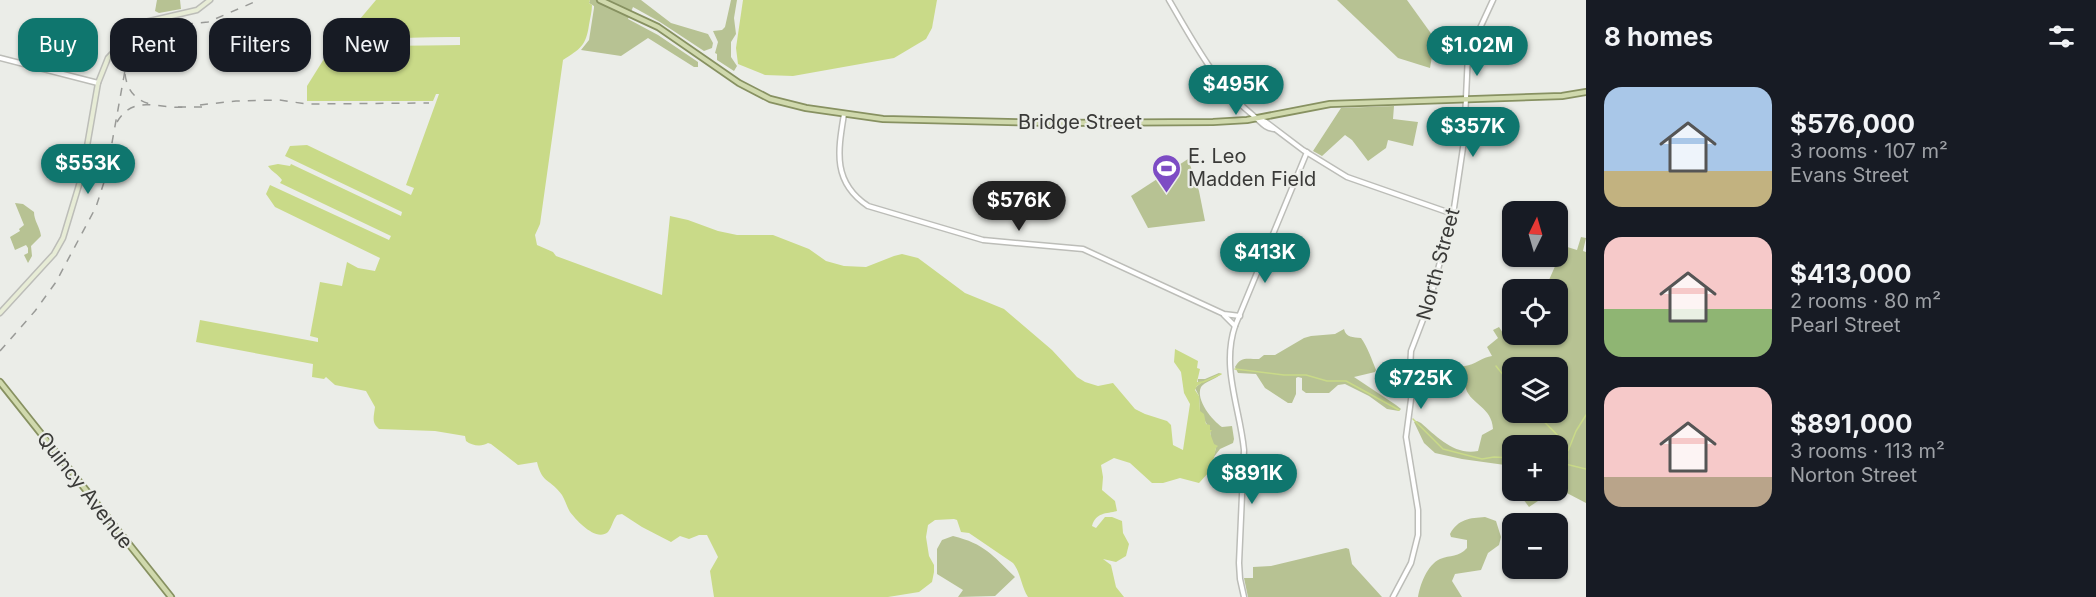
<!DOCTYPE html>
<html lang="en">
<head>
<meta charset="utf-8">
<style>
	:root { --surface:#171b24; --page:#20242c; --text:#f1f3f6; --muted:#9ea1a6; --accent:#0f766e }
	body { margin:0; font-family:Inter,sans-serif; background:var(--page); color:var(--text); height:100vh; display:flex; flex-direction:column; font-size:22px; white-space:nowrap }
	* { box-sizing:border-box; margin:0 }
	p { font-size:20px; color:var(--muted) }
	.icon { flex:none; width:33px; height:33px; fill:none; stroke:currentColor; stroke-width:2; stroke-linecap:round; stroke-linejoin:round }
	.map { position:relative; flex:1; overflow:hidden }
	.panel { display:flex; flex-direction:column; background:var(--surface); width:510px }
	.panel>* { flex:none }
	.hud { position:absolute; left:18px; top:18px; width:570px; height:54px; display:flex; gap:12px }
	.needle { width:39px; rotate:5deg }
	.tools { position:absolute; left:1502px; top:201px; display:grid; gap:12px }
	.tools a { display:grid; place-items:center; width:66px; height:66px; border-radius:12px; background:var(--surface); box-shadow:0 2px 4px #0004; font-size:30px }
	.price { position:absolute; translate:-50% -51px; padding:0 14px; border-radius:21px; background:var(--accent); color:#fff; font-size:20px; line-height:39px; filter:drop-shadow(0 2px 3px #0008) }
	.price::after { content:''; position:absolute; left:50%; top:36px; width:18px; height:14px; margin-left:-9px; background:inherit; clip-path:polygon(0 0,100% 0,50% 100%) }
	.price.current { background:#222; color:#fff }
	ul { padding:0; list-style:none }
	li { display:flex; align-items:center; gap:18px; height:150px; padding:0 18px }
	li span { display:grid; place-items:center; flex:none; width:168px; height:120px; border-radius:18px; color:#555 }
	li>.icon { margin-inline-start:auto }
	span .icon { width:72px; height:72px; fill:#fffc; stroke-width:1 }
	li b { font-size:26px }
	h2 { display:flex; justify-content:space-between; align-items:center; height:72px; padding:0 18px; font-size:26px }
	.pill { padding:0 21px; border-radius:18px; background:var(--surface); box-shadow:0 2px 4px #0004; font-size:21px; line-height:54px }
	.pill.current { background:var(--accent); color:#fff }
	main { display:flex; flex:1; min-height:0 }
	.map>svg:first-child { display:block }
</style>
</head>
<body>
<main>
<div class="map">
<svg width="1586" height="597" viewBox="0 0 1586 597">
	<rect width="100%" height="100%" fill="#ebede8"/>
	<g fill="#b7c293" fill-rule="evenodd">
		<polygon points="157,0 180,0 181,9 159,13 155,11"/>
		<polygon points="590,0 641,0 671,23 708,34 713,43 712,48 704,51 660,22 633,7 628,19 658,35 698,62 698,67 694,67 648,38 621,56 581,50 589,40 594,8 594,6 589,3"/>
		<polygon points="731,0 737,0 734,18 736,34 731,42 731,57 737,66 734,71 717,60 717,54 715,53 718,42 713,31 722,30 725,27"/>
		<polygon points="1337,0 1407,0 1435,39 1430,68 1398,58"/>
		<polygon points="1394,106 1393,119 1418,122 1413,146 1388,140 1386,148 1368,161 1352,140 1345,135 1322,156 1313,151 1341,108"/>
		<polygon points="1188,159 1199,191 1205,221 1148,228 1131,196"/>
		<path d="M15,203L23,204L34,212C34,221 40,227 41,236L31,246L32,256L28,263L24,255L28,253V248L26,245L15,250L10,237L20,231L19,229L24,225Z"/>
		<path d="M1581,237L1586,238L1583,251L1586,252V503L1563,491L1561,494L1557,490V446H1512V466L1462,459L1435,453L1424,443L1414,422L1417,421L1421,423C1436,436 1455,456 1478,451L1482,435L1493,429C1492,407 1471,404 1466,389C1465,386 1465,383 1464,380L1451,371L1450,367C1455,365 1459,367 1465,366C1474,365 1483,357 1492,356L1487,347L1498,338L1493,330L1499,327L1507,339L1512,334H1557V290L1545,289L1564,246L1577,250ZM1512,368H1557V412H1512Z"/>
		<path d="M1344,329C1346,338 1353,337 1361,338C1367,346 1372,360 1376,370L1375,372L1354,377L1396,405L1401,409L1399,411L1387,409L1369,396L1345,384L1338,385L1329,393H1306L1302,390V378L1298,377L1296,378V394L1292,403H1288L1265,388L1256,374L1238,373L1235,367C1241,356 1247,359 1259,359L1264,355H1275L1304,338L1311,336L1335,334Z"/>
		<path d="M1219,373L1221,374C1216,379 1204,382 1201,387C1195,400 1213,421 1222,427L1232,426L1234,439L1233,443L1220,449L1213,458L1216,448L1211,440L1210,430L1200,412L1199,396L1195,388L1202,382H1198V379H1205Z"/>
		<polygon points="1517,491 1518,490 1544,491 1538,501 1529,507"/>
		<path d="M1485,517L1496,521L1501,537L1499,545L1488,553L1481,570L1455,574L1452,581L1462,597H1418C1420,585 1427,565 1440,559C1450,555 1459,557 1467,548V540L1451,537L1450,534C1458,519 1470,518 1485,517Z"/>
		<path d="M953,536C985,544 992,555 1015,577L995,596L958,597L963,590L937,574V549L942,540Z"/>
		<polygon points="1346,548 1349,549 1352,564 1382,597 1248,597 1244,578 1253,578 1253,567 1271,566"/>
	</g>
	<g fill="#c9da88">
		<path d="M376,0H590L589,3L592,5C592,12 590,18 589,25C586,46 580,49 563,60L540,224L535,235L537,245L553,252L556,256L662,295L670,216L688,220L718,231L737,235H773L809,249L826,261L844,266L866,267L894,256L902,254L918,258L965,293L1004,309L1052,350L1077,377L1085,382L1098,386L1113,383L1135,409L1145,414L1167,421L1171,425L1173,445L1183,450L1190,404L1184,393L1181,372L1174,362L1175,349L1198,361L1197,368L1200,369L1197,382L1205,381L1197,386L1195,390L1199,396L1200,411L1204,414L1206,424L1210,425V430H1212L1210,433L1214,444L1218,446L1216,448L1212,467L1214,469L1211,470L1199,483L1180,478L1163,483H1152L1130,463L1114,458L1101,465L1103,477L1102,490L1115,501L1117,511C1106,514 1096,512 1092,526L1096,528L1105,517H1112L1122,521L1123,533L1129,544L1126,556L1116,562L1103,559L1111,565L1116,587L1124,597H1028C1021,586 1021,573 1013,563L969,533L961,532L957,520L954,519L935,520L928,525L926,537L929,556L934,565V572L932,582L919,592L888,597H714L710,571L718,557L707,535H699L689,539L680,536L671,542L642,527L622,514L617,515C613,520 612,527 608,532C596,542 577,521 570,512C567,507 565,500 562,495C551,479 542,484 537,462L518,465L491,444L488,443C482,447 472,446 466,441L465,436L435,431L379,429C371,422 374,417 375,407L366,391L335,385L326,377L324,379L312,377L313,364L196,342L200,320L318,342V338L310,336L320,282L342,286L347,262L358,268L375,271L380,258L275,207L266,194L270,185L389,240L391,236L280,183L282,180C278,174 272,172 268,166L278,164L290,166L291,164L401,216L402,212L285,156L290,146L307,145L411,195L414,188L406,185L439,94H436L433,101H307V86L327,54H330V46L460,45V37L349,39V32Z"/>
		<polygon points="743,0 937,0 932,28 926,39 894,58 793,76 765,75 738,64 736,48"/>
	</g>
	<polygon fill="#ebede8" points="460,37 460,45 349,46 349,43 457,42 457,40 349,42 349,39"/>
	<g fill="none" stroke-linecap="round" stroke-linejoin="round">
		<g stroke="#c9da88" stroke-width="1.5">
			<polyline points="1496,366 1512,386"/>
			<polyline points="1235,369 1284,375 1306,375 1327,381 1346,381 1399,410"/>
			<polyline points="1203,382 1221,374"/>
			<path d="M1536,412C1547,429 1573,441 1567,463"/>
			<polyline points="1413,419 1443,449 1482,459 1494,457 1512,458"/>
			<polyline points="1568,451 1576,431 1586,415"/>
			<polyline points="1557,462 1586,469"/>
		</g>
		<defs>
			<g id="tertiary">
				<path d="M1169,0C1193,41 1217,87 1255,117C1262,123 1265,128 1274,129"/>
				<polyline points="0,58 98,83"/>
				<path d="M844,114C838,151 832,182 868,206L983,240L1083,249L1224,314L1240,316"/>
				<polyline points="1257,119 1266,122 1303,150 1347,177 1453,214"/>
				<polyline points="1224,315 1235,326"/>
				<path d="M1244,597L1240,579L1239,563L1244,450C1240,408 1221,368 1235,326L1307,152"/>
				<polyline points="1393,597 1411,563 1418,535 1418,510 1406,437 1412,392 1410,368 1411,351 1429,304 1454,208 1464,141 1468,54 1493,0"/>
			</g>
			<polyline id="secondary" points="0,313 54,254 63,238 82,175 98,83 108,58 141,23 197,10 210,0"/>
			<g id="primary">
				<polyline points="600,0 658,27 739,83 770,99 806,108 883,119 1053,123 1213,122 1247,120 1330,104 1562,96 1586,92"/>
				<polyline points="0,382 171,597"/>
			</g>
		</defs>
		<use href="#tertiary" stroke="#bcbdb8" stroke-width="7"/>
		<use href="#secondary" stroke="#bcbdb8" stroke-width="7"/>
		<use href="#primary" stroke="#879161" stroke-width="8"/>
		<use href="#tertiary" stroke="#fff" stroke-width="4"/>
		<use href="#secondary" stroke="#e7ecd6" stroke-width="4"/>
		<use href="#primary" stroke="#d0d9ad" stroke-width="4.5"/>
		<g stroke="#999a97" stroke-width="1.5" stroke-dasharray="8 8" stroke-linecap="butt">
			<polyline points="169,26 208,22 259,0"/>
			<path d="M125,74C127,90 135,100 150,104"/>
			<polyline points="200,105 236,101 279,100 307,104 429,103"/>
			<polyline points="178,107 208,107"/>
			<path d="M117,122C134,93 159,110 185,107"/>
			<polyline points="0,351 35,311 56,282 96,207 106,176 126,65 133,48 148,36 181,33"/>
		</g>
	</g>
	<defs>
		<symbol id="stadium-pin" viewBox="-11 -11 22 30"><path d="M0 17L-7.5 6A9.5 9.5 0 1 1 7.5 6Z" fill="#7d4cc4" stroke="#ebede8"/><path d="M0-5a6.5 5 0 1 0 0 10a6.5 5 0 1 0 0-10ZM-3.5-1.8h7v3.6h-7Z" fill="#fff"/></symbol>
	</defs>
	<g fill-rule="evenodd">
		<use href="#stadium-pin" x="1150" y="152" width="33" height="45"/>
	</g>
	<g text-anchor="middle" stroke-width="4.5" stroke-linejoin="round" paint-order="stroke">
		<g font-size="20" fill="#3a3a38" stroke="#ebede8">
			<text x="1080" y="129">Bridge Street</text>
			<text transform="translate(1438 264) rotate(-75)" y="7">North Street</text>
			<text transform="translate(85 490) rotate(52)" y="7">Quincy Avenue</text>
		</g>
		<g font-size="20" fill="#3a3a38" stroke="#ebede8" text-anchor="start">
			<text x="1188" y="163">E. Leo<tspan x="1188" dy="23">Madden Field</tspan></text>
		</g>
	</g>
</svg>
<div class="tools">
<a><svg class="needle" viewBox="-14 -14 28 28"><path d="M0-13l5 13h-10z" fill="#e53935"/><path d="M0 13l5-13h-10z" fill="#9ea1a6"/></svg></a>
<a><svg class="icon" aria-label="locate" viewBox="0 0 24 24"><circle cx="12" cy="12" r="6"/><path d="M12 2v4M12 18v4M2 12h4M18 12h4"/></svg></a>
<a><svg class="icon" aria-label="layers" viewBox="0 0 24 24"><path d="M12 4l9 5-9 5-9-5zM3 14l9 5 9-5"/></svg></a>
<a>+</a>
<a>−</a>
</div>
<b class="price" style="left:1477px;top:77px">$1.02M</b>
<b class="price" style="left:1236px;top:116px">$495K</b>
<b class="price" style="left:1473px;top:158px">$357K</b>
<b class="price" style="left:88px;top:195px">$553K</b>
<b class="price current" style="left:1019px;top:232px">$576K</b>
<b class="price" style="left:1265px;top:284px">$413K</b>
<b class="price" style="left:1421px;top:410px">$725K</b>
<b class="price" style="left:1252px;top:505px">$891K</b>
<div class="hud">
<a class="pill current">Buy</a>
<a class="pill">Rent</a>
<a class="pill">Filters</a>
<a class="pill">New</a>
</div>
</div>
<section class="panel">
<h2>8 homes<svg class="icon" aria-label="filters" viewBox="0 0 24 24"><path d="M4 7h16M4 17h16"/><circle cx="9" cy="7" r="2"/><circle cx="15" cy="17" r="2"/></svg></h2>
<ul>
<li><span style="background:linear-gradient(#a9c7e8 70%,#c2b280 0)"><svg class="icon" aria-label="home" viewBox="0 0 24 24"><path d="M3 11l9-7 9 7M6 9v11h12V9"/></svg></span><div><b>$576,000</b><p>3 rooms · 107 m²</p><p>Evans Street</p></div></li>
<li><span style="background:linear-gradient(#f6c9c9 60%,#8fb573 0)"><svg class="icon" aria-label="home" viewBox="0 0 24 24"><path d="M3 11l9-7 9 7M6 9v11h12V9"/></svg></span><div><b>$413,000</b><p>2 rooms · 80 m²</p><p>Pearl Street</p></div></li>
<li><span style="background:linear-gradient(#f6c9c9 75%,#b9a48a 0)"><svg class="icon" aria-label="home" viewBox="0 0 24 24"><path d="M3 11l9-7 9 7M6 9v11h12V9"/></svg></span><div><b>$891,000</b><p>3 rooms · 113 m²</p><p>Norton Street</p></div></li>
</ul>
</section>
</main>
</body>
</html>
